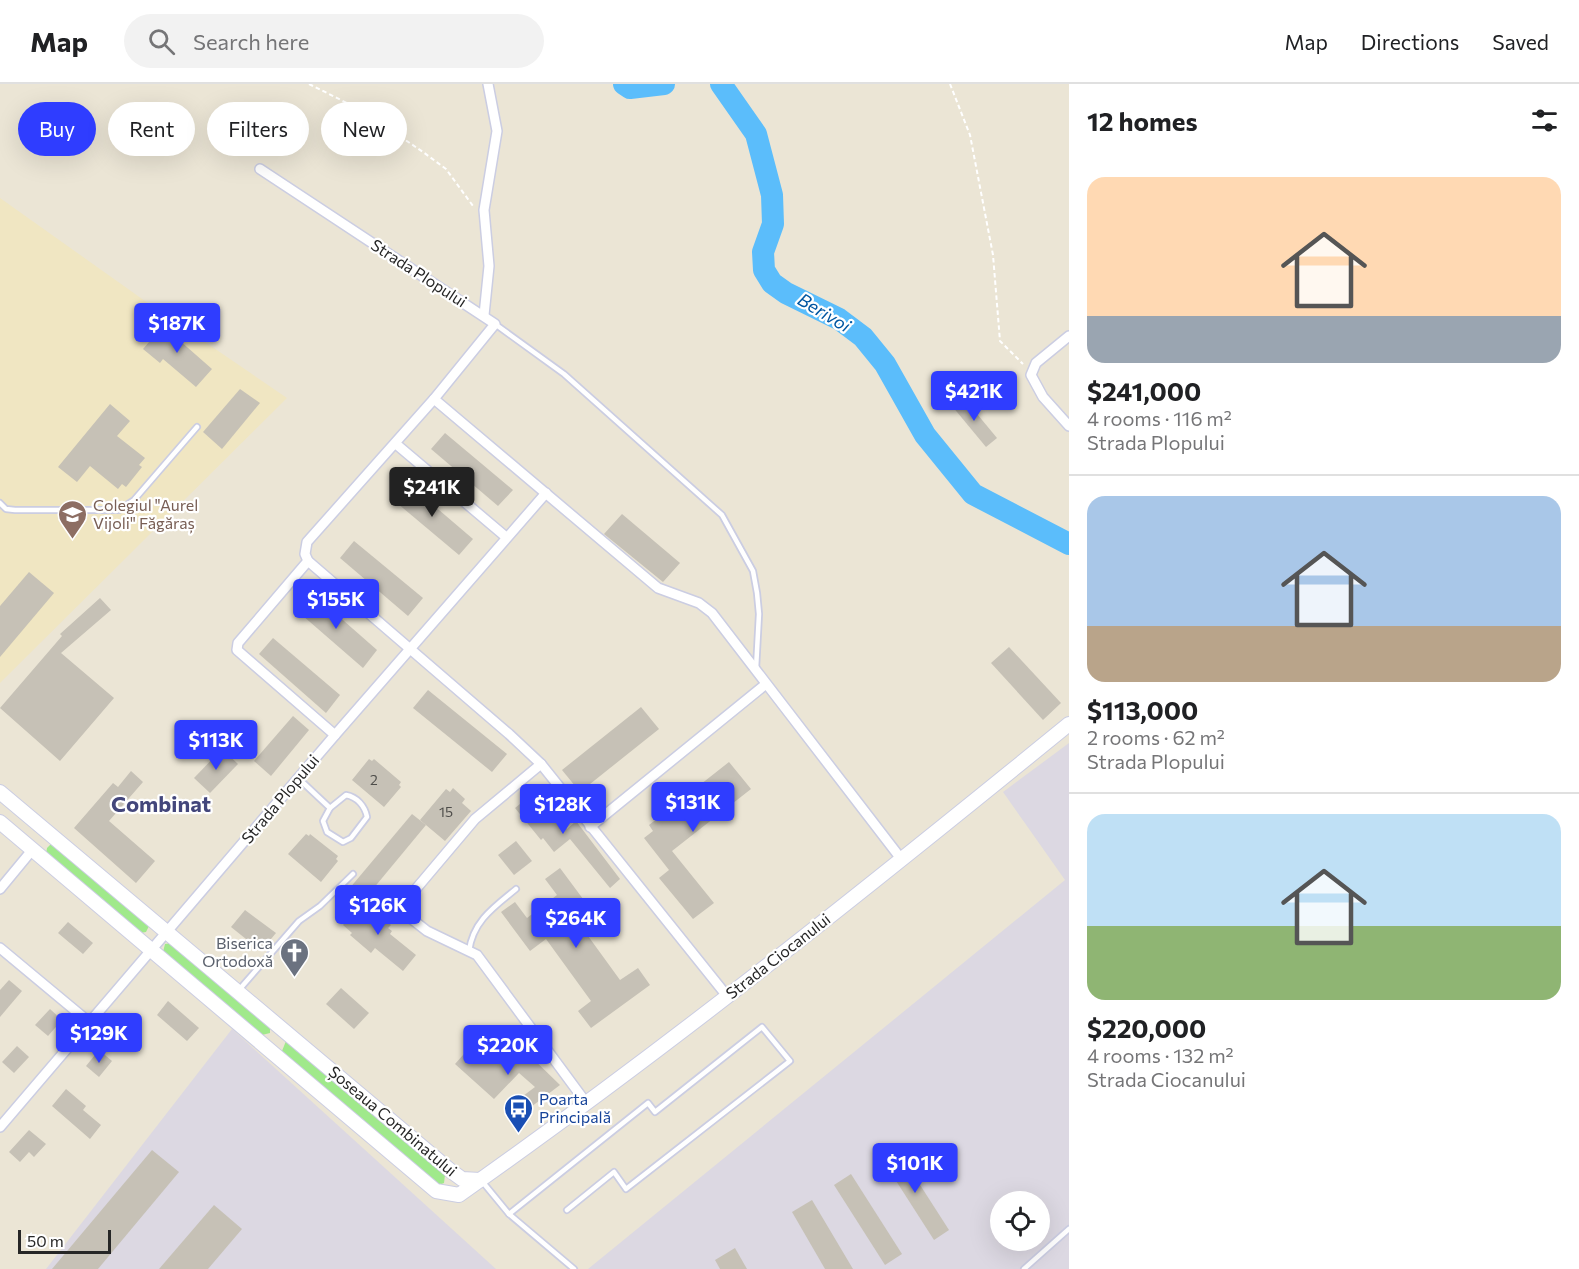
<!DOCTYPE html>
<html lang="en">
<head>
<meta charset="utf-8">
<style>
	:root { --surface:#fff; --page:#f2f2f2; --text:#202124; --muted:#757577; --line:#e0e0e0; --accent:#2f3dff }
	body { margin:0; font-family:Commissioner,sans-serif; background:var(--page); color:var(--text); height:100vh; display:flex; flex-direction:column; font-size:22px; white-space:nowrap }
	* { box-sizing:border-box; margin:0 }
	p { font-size:20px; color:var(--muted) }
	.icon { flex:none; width:33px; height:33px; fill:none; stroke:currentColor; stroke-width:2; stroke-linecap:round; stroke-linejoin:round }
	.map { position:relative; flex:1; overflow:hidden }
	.side { display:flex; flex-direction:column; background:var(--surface); width:510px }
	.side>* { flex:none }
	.top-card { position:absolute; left:18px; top:18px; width:570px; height:54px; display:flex; gap:12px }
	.fabs { position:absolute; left:990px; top:1107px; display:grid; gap:12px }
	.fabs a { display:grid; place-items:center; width:60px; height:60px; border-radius:50%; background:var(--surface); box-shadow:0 6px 24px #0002; font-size:30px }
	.scale { position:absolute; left:18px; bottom:15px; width:93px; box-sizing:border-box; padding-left:6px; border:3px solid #262626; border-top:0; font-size:16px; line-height:21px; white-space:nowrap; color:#262626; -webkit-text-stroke:4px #fff; paint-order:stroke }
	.price { position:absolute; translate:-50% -51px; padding:0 14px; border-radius:6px; background:var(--accent); color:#fff; font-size:20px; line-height:39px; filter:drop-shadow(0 2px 3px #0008) }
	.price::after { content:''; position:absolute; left:50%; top:36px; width:18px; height:14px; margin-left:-9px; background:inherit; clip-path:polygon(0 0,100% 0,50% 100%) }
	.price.current { background:#222; color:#fff }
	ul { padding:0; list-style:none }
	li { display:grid; align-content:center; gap:12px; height:318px; padding:0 18px }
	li+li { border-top:2px solid var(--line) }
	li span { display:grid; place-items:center; height:186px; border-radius:18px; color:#555 }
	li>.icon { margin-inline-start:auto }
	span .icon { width:108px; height:108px; fill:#fffc; stroke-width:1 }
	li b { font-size:26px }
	h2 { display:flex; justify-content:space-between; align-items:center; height:72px; padding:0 18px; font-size:26px }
	.pill { padding:0 21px; border-radius:27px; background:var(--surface); box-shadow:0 6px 24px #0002; font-size:21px; line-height:54px }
	.pill.current { background:var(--accent); color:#fff }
	header { display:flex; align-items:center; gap:36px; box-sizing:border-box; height:84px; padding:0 30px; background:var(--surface); border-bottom:2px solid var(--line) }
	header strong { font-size:28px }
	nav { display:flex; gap:33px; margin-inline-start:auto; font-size:21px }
	.search { width:420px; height:54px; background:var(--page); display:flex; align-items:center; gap:15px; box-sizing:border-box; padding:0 21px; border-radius:33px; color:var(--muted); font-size:22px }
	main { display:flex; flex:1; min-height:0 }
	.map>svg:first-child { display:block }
</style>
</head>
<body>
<header>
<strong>Map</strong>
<div class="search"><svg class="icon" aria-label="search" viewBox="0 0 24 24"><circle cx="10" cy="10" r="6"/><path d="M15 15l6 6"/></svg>Search here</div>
<nav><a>Map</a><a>Directions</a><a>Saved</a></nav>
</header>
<main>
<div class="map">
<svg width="1069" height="1185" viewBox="0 0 1069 1185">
	<rect width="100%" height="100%" fill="#ebe5d5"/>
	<g fill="#dcd8e2" fill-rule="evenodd">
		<path d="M1069,659V1185H588L1065,796L1003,708ZM1000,1118H1040V1156H1000Z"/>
		<polygon points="232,945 496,1185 46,1185"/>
	</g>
	<polygon fill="#f0e6c2" points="0,114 145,217 287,314 0,599"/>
	<g fill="#a0e98b">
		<polygon points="52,759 149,842 146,848 140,849 46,771 47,764"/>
		<polygon points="172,859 270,942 270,949 262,951 163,868 165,860"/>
		<polygon points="286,957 428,1075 445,1091 444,1099 439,1101 282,967"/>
	</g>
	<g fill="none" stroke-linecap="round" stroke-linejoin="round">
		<g stroke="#5bbdfb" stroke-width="22">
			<polyline points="624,0 630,4 664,0"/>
			<polyline points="721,0 756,50 772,111 773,140 763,168 764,186 772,199 786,209 839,235 863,253 885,280 925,351 973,410 1069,460"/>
		</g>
	</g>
	<g fill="#c6c1b6">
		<polygon points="168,236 183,250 179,256 212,285 196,303 163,275 160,279 143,265"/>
		<polygon points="240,305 260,319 222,365 203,348"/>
		<polygon points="963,313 997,354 986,363 952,322"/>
		<polygon points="110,320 130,337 117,352 145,374 139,381 142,383 126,403 122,400 118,405 90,382 77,398 58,383"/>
		<polygon points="445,349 513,406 498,422 431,365"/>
		<polygon points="405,397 473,455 459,471 391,414"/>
		<polygon points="622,430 680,479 663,498 604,450"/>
		<polygon points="354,457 423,514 408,532 340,474"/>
		<polygon points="29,488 54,509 0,573 0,522"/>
		<polygon points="311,508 377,566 363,584 295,525"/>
		<polygon points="100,514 111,526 61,569 114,614 60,677 0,624 62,552 60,550"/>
		<polygon points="273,554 340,611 326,629 259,570"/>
		<polygon points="1009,563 1061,619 1043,636 991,579"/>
		<polygon points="428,606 507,670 492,688 413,624"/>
		<polygon points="641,623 659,645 580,708 562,686"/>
		<polygon points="293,632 309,646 271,692 254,677"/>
		<polygon points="222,665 238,680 210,709 194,694"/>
		<polygon points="369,675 372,677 374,675 401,698 399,701 401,703 384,723 352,696"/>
		<polygon points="729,678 751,705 672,767 714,819 693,835 659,794 669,786 644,754 653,747 649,741"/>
		<polygon points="131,687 143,698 109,737 155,777 136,799 74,744 113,699 118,703"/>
		<polygon points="453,704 465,715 462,719 471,727 445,757 420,736 446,705 450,708"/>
		<polygon points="536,707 567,745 576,737 620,795 610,804 570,755 554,768 543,754 541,756 515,724"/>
		<polygon points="412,730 426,741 363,817 349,805"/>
		<polygon points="306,750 309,752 310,750 338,772 336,775 338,777 321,798 288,770"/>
		<polygon points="516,757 532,777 514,791 498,771"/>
		<polygon points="560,784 589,823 575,834 620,896 638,884 650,901 591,944 578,927 591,917 546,855 530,867 501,828 515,818 527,834 557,811 545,795"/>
		<polygon points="363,818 391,841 388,844 392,847 390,850 416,871 403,887 375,864 371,869 350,851 352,849 343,841"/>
		<polygon points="245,826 276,849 261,867 231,843"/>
		<polygon points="68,838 93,859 83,870 58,849"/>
		<polygon points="9,896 22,907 0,933 0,906"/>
		<polygon points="341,904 369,929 354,945 326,920"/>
		<polygon points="168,917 199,944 187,957 157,931"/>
		<polygon points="50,925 62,936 48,952 35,941"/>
		<polygon points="17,962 29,973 14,989 2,978"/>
		<polygon points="471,962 485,975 491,969 503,981 520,962 560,1001 519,1032 511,1021 535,1003 519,989 494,1015 455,980"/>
		<polygon points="99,966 112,977 99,993 86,982"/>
		<polygon points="66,1005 86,1022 83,1026 101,1041 90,1055 52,1022"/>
		<polygon points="29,1046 46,1060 34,1073 29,1068 20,1078 9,1068"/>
		<polygon points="897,1065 949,1146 934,1156 882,1075"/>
		<polygon points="152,1066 179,1088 98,1185 52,1185"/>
		<polygon points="851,1090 902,1170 885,1181 834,1101"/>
		<polygon points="812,1116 853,1185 825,1185 792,1128"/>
		<polygon points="214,1121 242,1145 208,1185 159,1185"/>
		<polygon points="735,1164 747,1185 720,1185 715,1176"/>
	</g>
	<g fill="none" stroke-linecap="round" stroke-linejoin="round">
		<defs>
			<g id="service">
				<polyline points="495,240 564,290 722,431 753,487 757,509 759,530 756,585"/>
				<polyline points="0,419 6,425 15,426 119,426 134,416 197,343"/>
				<polyline points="298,694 330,724"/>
				<path d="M346,711C357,713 365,722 367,733L351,754L343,758L327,748L323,737L330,724Z"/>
				<polyline points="368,819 383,827 399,825"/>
				<path d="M469,867C473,837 494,823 516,805"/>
				<polyline points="238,907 299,837 320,822 353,790"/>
				<polyline points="481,1096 509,1130 574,1185"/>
				<polyline points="509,1130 648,1019 655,1028 762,943 790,977 626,1105 614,1088 567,1126"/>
				<polyline points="1024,1185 1069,1145"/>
			</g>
			<g id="minor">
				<polyline points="260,85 495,240 434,315 658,504 699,519 712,529 902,776"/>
				<polyline points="484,231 489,182 484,126 497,47 488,0"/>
				<polyline points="1069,252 1036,279 1031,291 1043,313 1069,342"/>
				<polyline points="434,315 307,458 305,470 308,477 509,650 541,680 727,912"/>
				<polyline points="396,360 506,453"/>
				<polyline points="308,477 238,559 237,566 335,651"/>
				<polyline points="541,680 475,735 399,825 427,847 477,871 587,1020"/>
				<polyline points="590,743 766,600"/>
				<polyline points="0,805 33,765"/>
				<polyline points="0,864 89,938"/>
				<polyline points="0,1043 335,651 546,409"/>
			</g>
			<g id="secondary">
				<polyline points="0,708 451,1087 462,1095 480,1096"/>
				<path d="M0,738L436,1107L459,1111C669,963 870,802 1069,640"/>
			</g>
		</defs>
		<use href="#service" stroke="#cbcde2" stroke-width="8"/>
		<use href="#minor" stroke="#cbcde2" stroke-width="12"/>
		<use href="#secondary" stroke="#cbcde2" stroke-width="16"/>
		<g stroke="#fff" stroke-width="2" stroke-dasharray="4.5 3" stroke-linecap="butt">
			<polyline points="309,0 361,26 423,68 446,85 473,122"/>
			<polyline points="950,0 970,51 993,171 1000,257 1023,280"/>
		</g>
		<use href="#service" stroke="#fff" stroke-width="4.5"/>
		<use href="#minor" stroke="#fff" stroke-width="9"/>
		<use href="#secondary" stroke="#fff" stroke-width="14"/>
	</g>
	<defs>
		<symbol id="school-pin" viewBox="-11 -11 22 30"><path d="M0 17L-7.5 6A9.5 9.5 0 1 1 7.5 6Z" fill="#8d6e63" stroke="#fff"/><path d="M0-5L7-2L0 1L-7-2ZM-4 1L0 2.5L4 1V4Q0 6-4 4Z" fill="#fff"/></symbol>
		<symbol id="church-pin" viewBox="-11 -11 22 30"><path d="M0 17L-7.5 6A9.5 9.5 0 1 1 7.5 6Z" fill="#6b7280" stroke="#fff"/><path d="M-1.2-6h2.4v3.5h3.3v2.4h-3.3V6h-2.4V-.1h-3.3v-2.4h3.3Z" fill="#fff"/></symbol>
		<symbol id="bus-pin" viewBox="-11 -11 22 30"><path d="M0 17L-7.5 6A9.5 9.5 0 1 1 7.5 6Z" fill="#1a4fb4" stroke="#fff"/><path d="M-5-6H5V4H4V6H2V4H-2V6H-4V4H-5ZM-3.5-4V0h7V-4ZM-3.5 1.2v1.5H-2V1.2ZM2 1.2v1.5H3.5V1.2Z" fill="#fff"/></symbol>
	</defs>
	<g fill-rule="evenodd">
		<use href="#school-pin" x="56" y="414" width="33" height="45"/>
		<use href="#church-pin" x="278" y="852" width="33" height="45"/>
		<use href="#bus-pin" x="502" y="1008" width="33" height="45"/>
	</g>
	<g text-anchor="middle" stroke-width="4.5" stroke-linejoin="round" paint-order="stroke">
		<g font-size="14" fill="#4e4d4a">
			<text x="374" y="701">2</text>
			<text x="446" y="733">15</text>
		</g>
		<g font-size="16" fill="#262626" stroke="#fff">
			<text transform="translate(419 189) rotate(33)" y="6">Strada Plopului</text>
			<text transform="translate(280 715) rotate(-50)" y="6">Strada Plopului</text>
			<text transform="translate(778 872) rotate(-38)" y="6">Strada Ciocanului</text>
			<text transform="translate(393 1037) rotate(40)" y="6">Șoseaua Combinatului</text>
		</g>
		<g font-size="16" fill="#785e54" stroke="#fff" text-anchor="start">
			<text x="93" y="427">Colegiul "Aurel<tspan x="93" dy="18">Vijoli" Făgăraș</tspan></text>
		</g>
		<g font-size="16" fill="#5b616d" stroke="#fff" text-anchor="end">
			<text x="273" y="865">Biserica<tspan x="273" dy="18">Ortodoxă</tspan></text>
		</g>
		<g font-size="16" fill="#164399" stroke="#fff" text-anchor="start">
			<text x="539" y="1021">Poarta<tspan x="539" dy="18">Principală</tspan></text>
		</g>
		<g font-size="18" font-style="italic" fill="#0056a1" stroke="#fff">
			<text transform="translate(824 229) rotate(31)" y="6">Berivoi</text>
		</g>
		<g font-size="22" font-weight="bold" fill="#43467b" stroke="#fff">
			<text x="161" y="728">Combinat</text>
		</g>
	</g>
</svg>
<div class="fabs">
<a><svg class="icon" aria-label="locate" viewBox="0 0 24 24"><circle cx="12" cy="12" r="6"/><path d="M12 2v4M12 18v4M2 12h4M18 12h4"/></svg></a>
</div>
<div class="scale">50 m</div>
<b class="price" style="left:177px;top:270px">$187K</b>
<b class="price" style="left:974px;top:338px">$421K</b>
<b class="price current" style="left:432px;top:434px">$241K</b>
<b class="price" style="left:336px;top:546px">$155K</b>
<b class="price" style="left:216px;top:687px">$113K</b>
<b class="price" style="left:693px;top:749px">$131K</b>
<b class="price" style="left:563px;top:751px">$128K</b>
<b class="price" style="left:378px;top:852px">$126K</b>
<b class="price" style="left:576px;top:865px">$264K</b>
<b class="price" style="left:99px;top:980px">$129K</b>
<b class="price" style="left:508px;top:992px">$220K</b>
<b class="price" style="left:915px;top:1110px">$101K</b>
<div class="top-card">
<a class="pill current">Buy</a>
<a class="pill">Rent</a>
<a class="pill">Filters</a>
<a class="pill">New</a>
</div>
</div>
<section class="side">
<h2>12 homes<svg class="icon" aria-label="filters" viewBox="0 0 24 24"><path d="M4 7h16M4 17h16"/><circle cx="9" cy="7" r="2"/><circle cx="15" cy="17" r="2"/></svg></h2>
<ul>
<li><span style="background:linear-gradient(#ffd9b3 75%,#9aa5b1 0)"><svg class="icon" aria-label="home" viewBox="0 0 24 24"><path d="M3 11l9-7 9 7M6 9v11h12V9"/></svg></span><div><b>$241,000</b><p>4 rooms · 116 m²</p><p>Strada Plopului</p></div></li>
<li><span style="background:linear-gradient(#a9c7e8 70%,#b9a48a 0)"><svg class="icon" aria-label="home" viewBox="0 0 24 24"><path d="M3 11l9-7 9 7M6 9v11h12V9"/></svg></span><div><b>$113,000</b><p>2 rooms · 62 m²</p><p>Strada Plopului</p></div></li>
<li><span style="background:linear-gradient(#bfe0f5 60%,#8fb573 0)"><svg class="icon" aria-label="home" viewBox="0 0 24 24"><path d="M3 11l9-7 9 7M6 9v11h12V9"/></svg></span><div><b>$220,000</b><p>4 rooms · 132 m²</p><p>Strada Ciocanului</p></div></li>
</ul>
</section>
</main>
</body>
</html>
